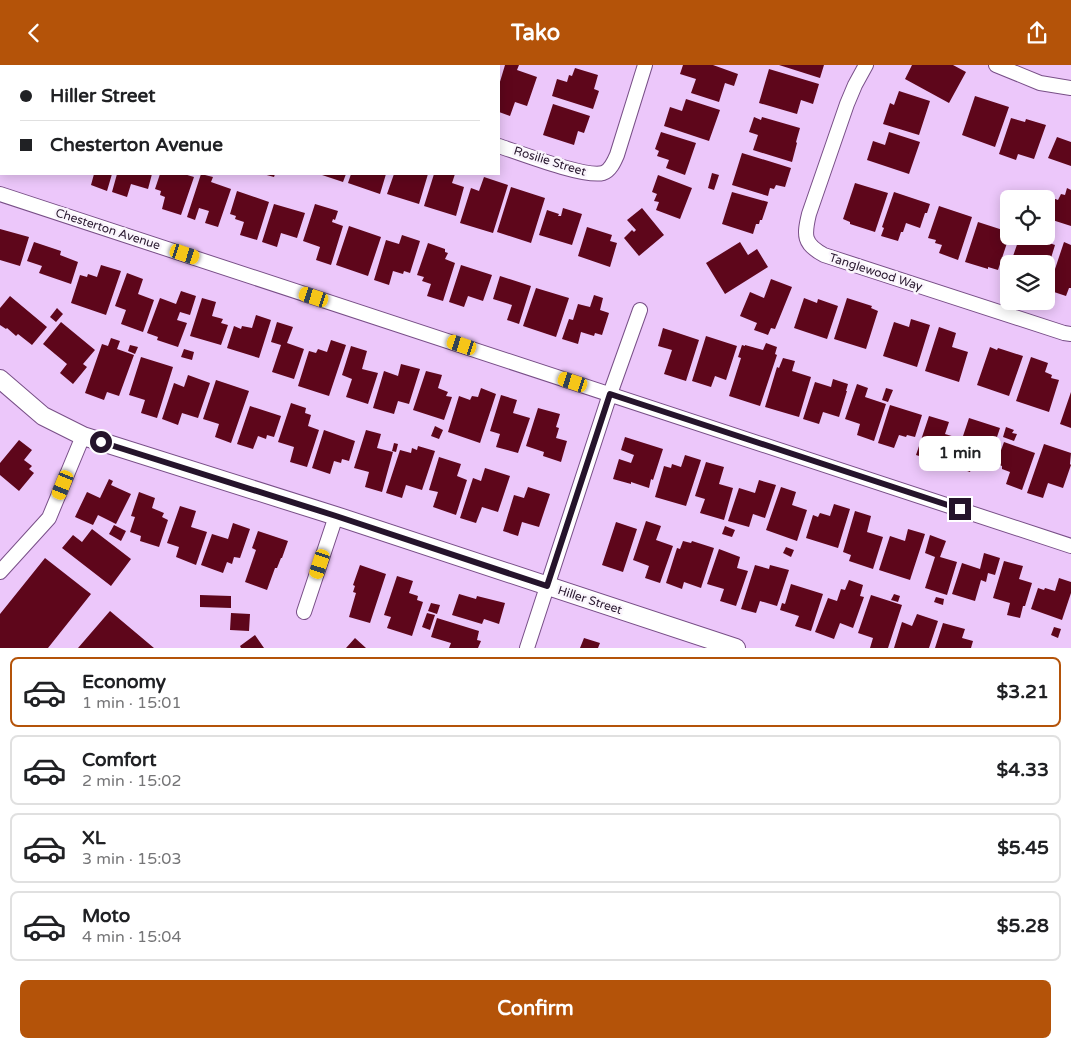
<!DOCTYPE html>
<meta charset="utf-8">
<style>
:root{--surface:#fff;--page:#f2f2f2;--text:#202124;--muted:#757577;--line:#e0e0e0;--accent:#b45309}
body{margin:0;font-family:"Varela Round",sans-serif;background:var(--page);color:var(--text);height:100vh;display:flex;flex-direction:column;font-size:19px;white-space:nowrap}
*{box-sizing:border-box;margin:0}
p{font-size:16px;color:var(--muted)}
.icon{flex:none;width:28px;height:28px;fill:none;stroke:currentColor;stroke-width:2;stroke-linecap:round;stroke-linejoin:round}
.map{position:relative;height:583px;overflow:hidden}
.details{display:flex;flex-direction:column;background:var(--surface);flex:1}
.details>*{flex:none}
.guide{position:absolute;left:0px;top:0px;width:500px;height:110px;box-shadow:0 2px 12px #0003;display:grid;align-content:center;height:110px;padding:0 20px;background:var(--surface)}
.buttons{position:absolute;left:1000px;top:125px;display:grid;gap:10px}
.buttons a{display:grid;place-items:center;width:55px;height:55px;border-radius:8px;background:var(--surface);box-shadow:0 2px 12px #0003;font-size:25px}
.end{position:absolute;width:22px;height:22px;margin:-11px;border:6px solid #25142b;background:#fff;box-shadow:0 0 0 2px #fff}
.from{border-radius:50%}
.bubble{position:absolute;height:35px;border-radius:8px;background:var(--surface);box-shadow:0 2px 12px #0003;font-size:16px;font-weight:700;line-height:35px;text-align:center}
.car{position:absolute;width:15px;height:30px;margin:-15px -8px;border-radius:6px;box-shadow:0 0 4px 1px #0007;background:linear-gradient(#f5c518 24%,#345 0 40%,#f5c518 0 76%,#345 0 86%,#f5c518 0)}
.guide b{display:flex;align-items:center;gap:18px;height:48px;font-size:19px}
.guide b+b{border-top:1px solid var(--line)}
.guide i{width:12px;height:12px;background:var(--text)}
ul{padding:9px 0 0;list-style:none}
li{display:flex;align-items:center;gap:15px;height:70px;margin:0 10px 8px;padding:0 10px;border:2px solid var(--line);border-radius:8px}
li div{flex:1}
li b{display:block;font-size:19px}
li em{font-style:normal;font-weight:700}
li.active{border-color:var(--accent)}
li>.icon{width:45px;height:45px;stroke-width:1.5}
.cta{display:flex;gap:10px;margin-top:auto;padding:10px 20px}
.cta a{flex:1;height:58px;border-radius:8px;background:var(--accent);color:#fff;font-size:20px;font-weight:700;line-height:58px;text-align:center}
header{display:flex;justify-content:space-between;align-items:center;height:65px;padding:0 20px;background:var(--accent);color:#fff;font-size:22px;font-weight:700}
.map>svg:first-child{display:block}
.building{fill:#5e061b}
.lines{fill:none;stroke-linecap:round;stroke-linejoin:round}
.minor-casing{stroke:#784f87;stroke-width:16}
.tertiary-casing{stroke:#784f87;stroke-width:20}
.minor{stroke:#fff;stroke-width:14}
.tertiary{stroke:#fff;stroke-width:18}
.route{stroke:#25142b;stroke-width:6}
.labels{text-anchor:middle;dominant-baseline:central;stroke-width:5;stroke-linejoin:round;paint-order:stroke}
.street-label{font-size:12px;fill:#25142b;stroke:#faf5fc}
</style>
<header><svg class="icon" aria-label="back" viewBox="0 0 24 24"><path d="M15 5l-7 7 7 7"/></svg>Tako<svg class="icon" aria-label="share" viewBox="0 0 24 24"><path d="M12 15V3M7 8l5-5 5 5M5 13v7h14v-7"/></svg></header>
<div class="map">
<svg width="1071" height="583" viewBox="0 0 1071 583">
<rect width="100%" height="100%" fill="#ecc7fa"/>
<path class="building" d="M505,0H519L517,5L537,12L527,41L515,37L510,51L499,47V20Z
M683,0H713L738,9L734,21L725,18L719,37L691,28L696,14L680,9Z
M779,0H824L820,13Z
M912,0H953L966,7L949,38L905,14Z
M575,3L598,10L594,24L599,26L593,44L552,31L557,14L567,17L569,10L572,11Z
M769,4L819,19L813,39L801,35L797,49L759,38Z
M899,26L930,36L919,70L883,59L890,38L894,40Z
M975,31L1009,42L995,82L962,70Z
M686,34L720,45L709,76L664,61L670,42L682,46Z
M553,39L590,51L584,68L578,66L574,80L543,70Z
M754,52L761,55L762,52L800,63L796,77L797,78L792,97L753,85L758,70L749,67Z
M1011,53L1025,57L1026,54L1046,60L1034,94L1018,89L1016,95L999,89Z
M661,67L696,78L685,110L666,103L669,95L657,91L659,86L655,84Z
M889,67L920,77L909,109L867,95L873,76L885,80Z
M1057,72L1071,77V101L1048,93Z
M742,88L791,103L785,122L776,120L774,124L770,123L768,131L732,120Z
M712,108L719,110L714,125L708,123Z
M94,109H112L107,126L91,120Z
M117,109H152L148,124L131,119L127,132L112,127Z
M160,109H184L194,112L181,150L162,144L165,132L160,130L161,126L155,124Z
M201,109L213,112L211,117L231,124L218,162L205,158L209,146L199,143L195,155L187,152Z
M263,109H275L274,112Z
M319,109H346L343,117Z
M351,109H386L380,129L348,118Z
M394,109H428L419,139L387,129Z
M434,109H455L452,118L464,122L456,151L424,141Z
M658,110L692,123L680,154L656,145L659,137L654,136L657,129L652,127Z
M484,112L508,120L493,168L460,158L471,123L479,126Z
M855,118L888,128L875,167L850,159V157L843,154Z
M511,122L545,133L531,178L497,167Z
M1067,123L1071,125V161L1046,153V142L1050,132L1058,135L1061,129L1065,130Z
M237,126L269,137L257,175L240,170L244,157L235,154L236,151L230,149Z
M732,127L768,137L762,155H760L759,159H756L753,169L722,159Z
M894,127L930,139L927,148H925L920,163L906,158L903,167H901L898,176L881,171L884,163L882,162Z
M274,139L305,148L297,173L281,168L277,182L262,177Z
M315,139L338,146L335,155L333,154L332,157L343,161L331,200L316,195L320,182L303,176Z
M939,141L972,152L958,195L939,188L942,180L935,178L936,175L928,173Z
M563,143L582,149L572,180L539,170L547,145L559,149L558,151H561Z
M642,143L664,170L639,191L624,173L632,165L634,167L636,165L627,155Z
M978,157L1009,167V172L998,205L988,202V204L965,197Z
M349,161L381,172L368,211L336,200Z
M587,162L612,170L610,176L617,178L610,202L578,191Z
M0,164L29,172L20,201L0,195Z
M402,170L420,176L410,208L404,206L403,209L393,206L389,220L374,215L386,175L399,179Z
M1020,171H1029L1055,180L1047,206L1046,199H1026L1012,194Z
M34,177L61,186L60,190L78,197L71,219L39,208L42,201L27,196Z
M740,177L748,190L757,184L768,202L725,229L706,198Z
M1064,177L1071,180V223H1069L1066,231L1048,225Z
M428,178L445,184V187L448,188L445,194L455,198L443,236L427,231L431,219L422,216L424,212L417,210Z
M101,200L121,206L106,250L71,238L80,210L87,212L88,209L97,212Z
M461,200L492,210L483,236L468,231L464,242L449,237Z
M127,208L143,214L138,229L154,235L143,267L121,259L126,245L115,241Z
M500,211L531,221L519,259L507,255L512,240L493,234Z
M771,214L792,222L775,264L771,263L768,270L754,265L757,258L740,251L750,227L764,233Z
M536,223L569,233L556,272L523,261Z
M181,226L196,231L190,250L180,247L177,255L187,258L178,282L157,275L158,272L147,268L160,233L176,239Z
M594,230L603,233L600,245L609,248L602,270L595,268L594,271L581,267L578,279L562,274L569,254L573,255L578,239L590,242Z
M10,231L47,262L32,280L18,269L16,271L7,263L6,264L0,260V243Z
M202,233L216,237L212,251L223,254L221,258L228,260L221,280L190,271Z
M804,233L817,238L818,234L838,241L827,274L794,263Z
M847,233L872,241L871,243L878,246L866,284L834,274Z
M57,243L63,249L56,257L50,252Z
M256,250L271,255L259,293L227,283L234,261L241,264L242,261L252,263Z
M911,254L930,260L917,302L883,291L894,257L909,262Z
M61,257L95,285L83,299L87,302L73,319L60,308L67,299L43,279Z
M277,257L293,262L287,278L304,284L294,314L272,307L281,280L271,277Z
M939,262L956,268L952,282L968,287L959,317L925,306Z
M663,263L699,275L686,316L664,309L672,285L658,281Z
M706,271L737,281L726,315L715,311L711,322L692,316Z
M111,273L120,276L117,284L134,290L119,331L107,327L104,335L85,328L102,279L108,281Z
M331,275L346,280L329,331L298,321L309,286L316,288L318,284L327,287Z
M766,278L777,282L775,289L777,290L760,341L729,331L741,293L738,292L742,280L745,281V280L763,285Z
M130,280L138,282L135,289L128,286Z
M351,281L367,286L362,304L378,308L368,339L346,332L352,314L342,310Z
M990,282L997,285L998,283L1023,291L1009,331L977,320Z
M184,284L194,287L192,295L181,292Z
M141,292L173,302L157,353L141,348L145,335L129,330Z
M1031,292L1048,298L1045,307L1052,310L1051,313L1059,315L1049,347L1016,336Z
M783,293L795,296L792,306L811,312L799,352L765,342L777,302L779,303Z
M401,299L420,304L409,339L398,336L394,349L373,343L384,306L398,311Z
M426,306L442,310L438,323L448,327L446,331L452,332L444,355L413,345Z
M188,310L210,318L198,353L182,348L178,360L162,354L174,318L184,322Z
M833,314L848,319L846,326H847L839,352L823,347L819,359L803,354L815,317L831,322Z
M216,315L249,326L231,378L215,372L219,359L203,354Z
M857,319L868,323L865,332L886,339L874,376L857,370L860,359L845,354Z
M481,323L496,329L480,378L448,367L459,331L470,335L472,331L478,332Z
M886,323L893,325L888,337L882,335Z
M1071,327V363L1060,359Z
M501,330L517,335L513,348L530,353L518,388L496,382L500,369L490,366Z
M291,338L306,343L305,348L311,350L308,361L319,365L307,402L290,397L294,382L278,377Z
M890,340L922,350L915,372L907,370L906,372L899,370L894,383L878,378Z
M250,341L281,351L274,372L267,370L266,374L258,371L253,384L237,379Z
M538,343L560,349L556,362L559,363L556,373L567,376L561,397L543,391L544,387L526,381Z
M929,351L949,357L945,369L955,372L952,381L954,382L948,400L916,390Z
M969,353L1000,363L989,396L983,394L982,397L974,394L970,407L953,401Z
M435,361L443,365L439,374L431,371Z
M1006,362L1014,365L1012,368L1017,369L1014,376L1003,372Z
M324,365L355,376L349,396L342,394L341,398L334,396L330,409L312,403Z
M366,365L381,369L377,383L393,387L382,427L365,422L369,407L354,403Z
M625,372L663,384L653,415L651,414L649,423L631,417V419L613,414L619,394L631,398L634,390L621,385Z
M19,375L32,385L24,395L32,401L29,404L34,408L19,426L0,410V398Z
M1004,377L1035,388L1022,425L1006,419L1010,407L1002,404V401L996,399Z
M394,378L398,379L396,387L392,386Z
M1044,379L1071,388L1070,399L1071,400L1063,423L1048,418L1043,433L1027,428Z
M418,381L435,386L422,425L406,420L402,433L386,428L400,385L411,388L412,383L417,385Z
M685,390L701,395L686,441L655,432L664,401L671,403L672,399L681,402Z
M439,392L461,399L457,411L467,415L456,450L433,442L438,427L429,425Z
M706,397L724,402L719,419L733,423L724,455L700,448L705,434L695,431Z
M485,403L510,411L498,447L482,442L476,458L460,453L473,413L481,416Z
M109,414L113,416L111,420L131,429L116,459L98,450L93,460L75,452L87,427L100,433Z
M759,415L776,420L765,453L753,449L749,462L728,456L739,423L755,428Z
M528,422L550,429L539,462L522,457L518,471L503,466L514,430L524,433Z
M781,422L796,427L792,440L807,445L797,476L766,465Z
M139,427L155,433L152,443L164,448L162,452L168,455L159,482L140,476L141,471L130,467L135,452L131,451Z
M834,439L850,444L838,483L806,473L813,450L818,452L820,448L830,451Z
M180,441L196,446L191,462L207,467L196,500L176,492L179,482L167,478Z
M855,446L871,451L867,467L883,472L873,504L849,496L851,490L843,487Z
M646,456L661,461L656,475L673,481L660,518L645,513L649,501L633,495Z
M616,457L637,464L623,507L602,500Z
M233,458L250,464L240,493L234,492L232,499L227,497L223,508L201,500L212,469L228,474Z
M114,460L126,466L121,476L109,469Z
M725,461L735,465L732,472L722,469Z
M92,464L131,494L111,521L62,483L73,470L82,477Z
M908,464L925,469L910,515L879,505L890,471L905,476Z
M258,466L288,476L282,493H281L277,503H275L267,525L245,517L256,485L252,483Z
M930,470L946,476L940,492L957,497L947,530L925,523L935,492L925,488Z
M683,476L691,478L692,476L714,483L701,523L684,517L682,524L666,518L677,483L680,484Z
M786,482L794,485L791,492L783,488Z
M719,484L740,492L737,503L748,506L736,541L720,536L724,524L707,519Z
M984,488L1000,493L995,510L988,508L986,517L981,515L975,536L952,529L962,498L980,504Z
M45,493L91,529L48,583H0V549Z
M1004,496L1023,501L1019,514L1032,518L1025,541H1023L1020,553L1007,550L1010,538L993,533Z
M360,500L386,509L370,558L349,552L356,528L353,527L355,521L353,520Z
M755,500L769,504L770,500L789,505L777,541L760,536L756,548L741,544Z
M397,511L413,516L409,528L418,531L417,535L423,537L412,571L387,563L391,552L384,550Z
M1059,513L1071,517V528L1062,555L1031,544L1038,523L1044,525L1045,523L1055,526Z
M849,515L863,520L860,531L864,532L853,563L840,558L834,574L815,567L828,533L837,536L841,524L845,525Z
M791,519L823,529L811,566L795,561L799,551L780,545L782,538L785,539Z
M459,529L476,534L477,531L505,538L499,559L484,554L482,559L452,550Z
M894,529L900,531L898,537L891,535Z
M200,530L231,531V543L200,542Z
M871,530L902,540L888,583H870L873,573L858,568Z
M936,532L944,534L943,540L934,537Z
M431,538L440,540L437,549L428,546Z
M110,546L154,583H78Z
M231,548L250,549L249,566L230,565Z
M427,548L435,550L430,565L422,562Z
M917,549L938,556L929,583H894L902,557L912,561Z
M437,553L479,566L477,575L481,576L478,583H449L451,578L431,572Z
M943,558L965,564L962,573L973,576L971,583H935Z
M1054,562L1061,564L1058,573L1051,570Z
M255,570L264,583H241L240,581Z
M355,573L366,583H346Z
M584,573L600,578L598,583H580Z"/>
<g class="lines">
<defs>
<path id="minor" d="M249,0L253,1
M866,0L855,20L847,39L809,149C804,170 803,179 824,190L1064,268L1071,269
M996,0L1040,18L1071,23
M499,81C520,88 585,113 603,108C610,106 614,97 617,90L645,0
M0,129L1071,481
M0,507L49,453L83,371
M304,547L336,451
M527,583L610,329L640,245"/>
<path id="tertiary" d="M0,314L43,351L83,371L336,451L736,583"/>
</defs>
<use href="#minor" class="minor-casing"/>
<use href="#tertiary" class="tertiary-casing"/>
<use href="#minor" class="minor"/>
<use href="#tertiary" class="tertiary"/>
</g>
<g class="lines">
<path class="route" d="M101,377L336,451L547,521L610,329L960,444"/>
</g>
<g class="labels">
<g class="street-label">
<text transform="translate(550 96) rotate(17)">Rosilie Street</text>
<text transform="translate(108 164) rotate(18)">Chesterton Avenue</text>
<text transform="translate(876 207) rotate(18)">Tanglewood Way</text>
<text transform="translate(590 535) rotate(18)">Hiller Street</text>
</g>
</g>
</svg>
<div class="buttons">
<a><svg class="icon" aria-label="locate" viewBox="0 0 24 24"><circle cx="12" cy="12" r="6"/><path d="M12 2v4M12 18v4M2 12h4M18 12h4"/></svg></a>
<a><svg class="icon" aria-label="layers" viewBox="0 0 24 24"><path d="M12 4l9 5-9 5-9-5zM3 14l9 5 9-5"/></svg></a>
</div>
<i class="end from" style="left:101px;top:377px"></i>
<i class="end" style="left:960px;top:444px"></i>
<div class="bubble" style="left:919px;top:371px;width:82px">1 min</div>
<i class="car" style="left:185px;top:189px;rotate:108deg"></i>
<i class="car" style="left:314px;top:232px;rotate:288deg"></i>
<i class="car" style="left:462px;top:280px;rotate:288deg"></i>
<i class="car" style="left:573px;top:317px;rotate:288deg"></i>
<i class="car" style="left:63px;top:420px;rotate:202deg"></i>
<i class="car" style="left:320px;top:499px;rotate:198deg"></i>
<div class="guide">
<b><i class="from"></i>Hiller Street</b>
<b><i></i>Chesterton Avenue</b>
</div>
</div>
<section class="details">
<ul>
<li class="active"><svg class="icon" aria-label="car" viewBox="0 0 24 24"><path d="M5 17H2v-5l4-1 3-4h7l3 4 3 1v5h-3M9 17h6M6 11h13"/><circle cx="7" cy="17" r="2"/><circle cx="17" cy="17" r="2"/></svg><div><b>Economy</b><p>1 min · 15:01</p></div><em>$3.21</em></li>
<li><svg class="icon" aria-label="car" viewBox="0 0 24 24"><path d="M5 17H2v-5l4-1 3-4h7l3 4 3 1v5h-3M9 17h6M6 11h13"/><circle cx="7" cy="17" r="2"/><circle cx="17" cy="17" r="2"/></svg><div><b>Comfort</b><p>2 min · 15:02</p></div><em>$4.33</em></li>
<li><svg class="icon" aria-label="car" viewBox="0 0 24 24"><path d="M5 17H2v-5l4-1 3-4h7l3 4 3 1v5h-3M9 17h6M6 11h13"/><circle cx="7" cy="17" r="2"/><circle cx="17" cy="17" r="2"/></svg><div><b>XL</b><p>3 min · 15:03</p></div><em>$5.45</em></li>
<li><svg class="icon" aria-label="car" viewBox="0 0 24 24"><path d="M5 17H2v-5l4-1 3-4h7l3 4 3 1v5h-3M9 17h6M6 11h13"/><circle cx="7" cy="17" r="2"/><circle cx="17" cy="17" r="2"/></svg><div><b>Moto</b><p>4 min · 15:04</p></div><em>$5.28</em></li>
</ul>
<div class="cta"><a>Confirm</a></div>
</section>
